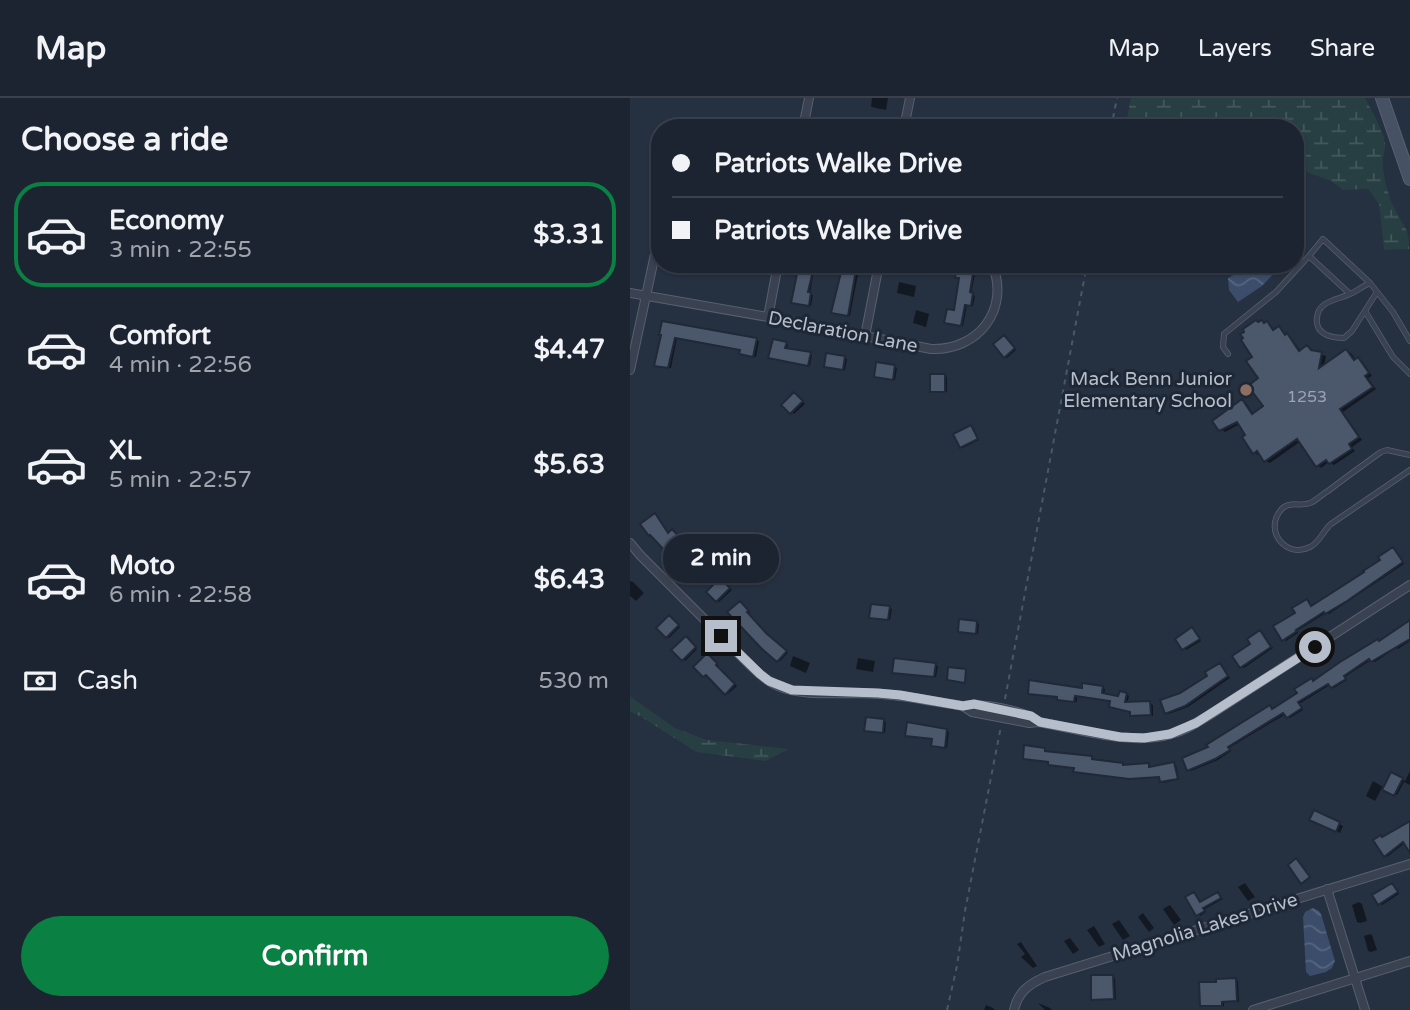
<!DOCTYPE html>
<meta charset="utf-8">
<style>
:root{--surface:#1c2431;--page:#29303d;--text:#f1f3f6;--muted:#a0a4ab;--line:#3a414d;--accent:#0b8043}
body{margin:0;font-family:"Varela Round",sans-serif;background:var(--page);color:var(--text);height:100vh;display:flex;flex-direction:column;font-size:26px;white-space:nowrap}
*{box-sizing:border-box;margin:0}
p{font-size:23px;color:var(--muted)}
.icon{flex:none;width:38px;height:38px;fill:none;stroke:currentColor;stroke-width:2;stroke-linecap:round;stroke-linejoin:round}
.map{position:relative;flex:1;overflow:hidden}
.side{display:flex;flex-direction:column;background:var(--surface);width:630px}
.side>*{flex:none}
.top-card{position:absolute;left:21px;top:21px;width:653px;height:154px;border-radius:28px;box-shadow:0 2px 5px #0004,0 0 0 2px var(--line);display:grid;align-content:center;height:154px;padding:0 21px;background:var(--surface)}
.end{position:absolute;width:32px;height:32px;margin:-16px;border:9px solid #b6becb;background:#111;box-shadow:0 0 0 4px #111}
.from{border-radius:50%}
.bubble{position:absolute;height:49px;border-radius:24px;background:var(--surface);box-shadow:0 2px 5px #0004,0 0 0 2px var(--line);font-size:23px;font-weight:800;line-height:49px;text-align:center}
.top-card b{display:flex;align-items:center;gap:24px;height:66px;font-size:26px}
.top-card b+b{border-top:2px solid var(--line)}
.top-card i{width:18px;height:18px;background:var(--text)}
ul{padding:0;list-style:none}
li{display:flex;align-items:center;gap:21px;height:105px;margin:0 14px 10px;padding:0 7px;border:4px solid transparent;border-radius:28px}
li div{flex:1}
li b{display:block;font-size:26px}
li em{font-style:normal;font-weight:800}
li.selected{border-color:var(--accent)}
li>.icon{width:63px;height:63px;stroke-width:1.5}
h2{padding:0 21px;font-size:32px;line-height:84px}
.pay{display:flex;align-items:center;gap:18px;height:77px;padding:0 21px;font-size:26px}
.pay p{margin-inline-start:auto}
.button{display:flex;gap:14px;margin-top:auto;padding:14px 21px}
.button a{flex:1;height:80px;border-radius:42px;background:var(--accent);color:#fff;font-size:28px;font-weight:800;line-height:80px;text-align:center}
header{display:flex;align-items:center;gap:42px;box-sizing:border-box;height:98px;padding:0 35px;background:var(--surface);border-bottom:2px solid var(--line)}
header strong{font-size:33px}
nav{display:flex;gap:38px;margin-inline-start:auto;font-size:24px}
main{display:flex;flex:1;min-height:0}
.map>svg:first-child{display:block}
.wetland{fill:url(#wetland-marsh)}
.water{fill:url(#water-waves)}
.shadow{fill:#0007}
.building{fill:#4b576a;stroke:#202938;stroke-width:2}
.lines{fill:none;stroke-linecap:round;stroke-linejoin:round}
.service-casing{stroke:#57606e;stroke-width:6}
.minor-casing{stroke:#57606e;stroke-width:10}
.secondary-casing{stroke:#57606e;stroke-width:14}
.path{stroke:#465b5f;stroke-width:2;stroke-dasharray:5 5;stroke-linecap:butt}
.service{stroke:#3a4251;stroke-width:4.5}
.minor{stroke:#3a4251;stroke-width:8}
.secondary{stroke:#475164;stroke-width:12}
.route{stroke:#b6becb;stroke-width:9}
.education-dot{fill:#8d6e63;stroke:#1e2736;stroke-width:2.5}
.labels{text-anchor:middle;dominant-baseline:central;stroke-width:6;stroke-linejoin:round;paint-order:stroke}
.number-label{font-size:16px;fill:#9ba4b3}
.street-label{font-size:19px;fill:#b6becb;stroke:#1e2736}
.poi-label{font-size:19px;fill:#b6becb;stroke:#1e2736;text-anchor:end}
</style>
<header>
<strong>Map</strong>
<nav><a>Map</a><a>Layers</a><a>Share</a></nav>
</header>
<main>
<section class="side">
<h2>Choose a ride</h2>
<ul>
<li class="selected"><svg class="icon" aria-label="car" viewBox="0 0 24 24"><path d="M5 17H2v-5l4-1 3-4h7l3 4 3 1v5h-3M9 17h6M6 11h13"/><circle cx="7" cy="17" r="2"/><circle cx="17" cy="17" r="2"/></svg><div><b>Economy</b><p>3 min · 22:55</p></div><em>$3.31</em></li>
<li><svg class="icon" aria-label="car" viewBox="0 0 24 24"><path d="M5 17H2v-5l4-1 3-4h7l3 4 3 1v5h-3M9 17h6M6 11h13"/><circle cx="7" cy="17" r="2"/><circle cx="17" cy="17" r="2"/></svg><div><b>Comfort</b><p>4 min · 22:56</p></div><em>$4.47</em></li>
<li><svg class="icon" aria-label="car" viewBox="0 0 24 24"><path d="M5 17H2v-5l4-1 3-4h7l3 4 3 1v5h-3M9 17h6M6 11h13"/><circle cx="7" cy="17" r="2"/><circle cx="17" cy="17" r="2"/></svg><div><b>XL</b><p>5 min · 22:57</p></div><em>$5.63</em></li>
<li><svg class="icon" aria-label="car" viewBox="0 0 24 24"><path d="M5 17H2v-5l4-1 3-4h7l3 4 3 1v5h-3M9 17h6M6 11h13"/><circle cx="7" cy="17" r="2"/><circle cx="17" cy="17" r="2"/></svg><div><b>Moto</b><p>6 min · 22:58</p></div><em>$6.43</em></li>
</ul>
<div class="pay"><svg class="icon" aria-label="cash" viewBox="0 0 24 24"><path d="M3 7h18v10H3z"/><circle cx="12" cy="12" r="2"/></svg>Cash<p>530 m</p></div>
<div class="button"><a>Confirm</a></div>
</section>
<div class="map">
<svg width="780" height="912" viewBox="0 0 780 912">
<defs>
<pattern id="wetland-marsh" width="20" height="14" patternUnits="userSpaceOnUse" patternTransform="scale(1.75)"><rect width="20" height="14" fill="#273e42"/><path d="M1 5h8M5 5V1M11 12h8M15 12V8" fill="none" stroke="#44585c"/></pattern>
<pattern id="water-waves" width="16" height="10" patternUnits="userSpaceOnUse" patternTransform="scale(1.75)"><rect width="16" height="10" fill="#3b4d6a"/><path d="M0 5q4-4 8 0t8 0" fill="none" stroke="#55657e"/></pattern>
</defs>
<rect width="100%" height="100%" fill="#253041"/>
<path class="wetland" d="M501,0H735C741,12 755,34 755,46C756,51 753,57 753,62C752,75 759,100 765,111C773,128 780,130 779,151L754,152L749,106L738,91L713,92L701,83L665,70V30H495Z
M0,595L1,599L45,630L77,642L159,651L136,663L66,654L10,618L0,614Z"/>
<path class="water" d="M632,166H653L632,188L608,204L599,192L598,180C609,173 621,172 632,166Z
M683,810L689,813L691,816L705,863L702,870L696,874L680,878L676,874L673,819L675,814Z"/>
<path class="shadow" d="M242,0H258L256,12L241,9Z
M170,166H185L180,196L183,197L181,208L166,206Z
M215,166H230L220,218L205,216Z
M344,171L346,172L341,196L345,198L343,208L337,207L333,228L319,225L325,214L331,180L327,179Z
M269,184L286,188L284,199L267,195Z
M286,212L299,216L296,229L283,225Z
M33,225L127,242L129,243L126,259L113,256L112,252L47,240L41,270L28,268Z
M635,226L641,228L645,233L649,230L653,233L657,238L661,240L671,253L677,249L683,254L696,258L694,269L717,253L721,255L726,262L728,261L732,263L742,278L738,280L746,291L713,314L732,342L722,349L725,353L704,367L699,364L691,370L687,367L671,343L640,365L636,363L630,355L628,357L624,354L610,326L595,334L591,331L612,303L616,305L624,317L635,309L631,281L625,259Z
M376,240L386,252L377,260L375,258Z
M156,245L158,247L157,252L182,257L180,268L143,260Z
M215,260L217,261L215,272L198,270Z
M265,269L267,270L265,282L248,279Z
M315,278L317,279V294L302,293Z
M167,297L175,306L164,316L153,307Z
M341,329L344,331L349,342L333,350L331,349Z
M27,419L39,436L45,435L54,445L41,456L20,437Z
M77,442L87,452L77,461L67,451Z
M763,451L774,466L699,516L696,515L667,533L668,535L656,543L653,541L667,515L677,503L682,510L752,462Z
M0,483L3,484L14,495L6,503L0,498Z
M93,483L102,492L89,504L87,503Z
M112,506L120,515L118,516L139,538L158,555L150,563L133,549Z
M259,510L262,511L260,522L244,520Z
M41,521L50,529L39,540L37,538Z
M347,524L349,526L348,536L329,533Z
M563,532L571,543L556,552L547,541Z
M630,534L643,550L614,570L611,569Z
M777,538L780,543L768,551L766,550L745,564L741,562L715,579L717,582L704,590L700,587L669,606L673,612L660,620L656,616L599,650L601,653L588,662L561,673L559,671L580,650L640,609L644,612L669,595L682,582L685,584Z
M58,542L67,551L55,563L53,561Z
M163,558L180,565L176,575L160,568Z
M80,559L89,568L87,569L107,588L98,596L79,577L76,579L74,578Z
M228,560L245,563L243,574L226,571Z
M305,567L308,568L306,579L266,575Z
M592,568L600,580L558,609L539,616L536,614L551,597Z
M472,590L475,591L474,597L490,601L497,596L499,598L497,606L520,605L523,607V618H504L502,617L501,614L481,609L482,603L447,599V604L431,602L429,600L402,596Z
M237,621L256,624L255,635L238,633Z
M317,633L319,634L317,650L305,648L304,642L277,637Z
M415,652L417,655L462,660L496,669L519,667L521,671L544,666L546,667L549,681L534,685L532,683L531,679L503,681L461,675V677L447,674L446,670L422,667L420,664L397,661Z
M780,673V687L774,684L767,697L752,690L745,703L736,698L743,683L755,690L762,676L775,683Z
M685,714L713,728L710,735L682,721Z
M753,741H780L757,759L755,757Z
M615,785L625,799L618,803L608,789Z
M762,787L769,796L752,807L749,805Z
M564,796L571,806L588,796L593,801L575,811L576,814L570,818L568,816Z
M729,804L732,806L737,823L730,825L727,824L722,807Z
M540,807L551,822L544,827L533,811Z
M513,815L524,830L519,834L508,819Z
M489,822L500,838L493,842L482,826Z
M464,828L475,846L469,849L457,832Z
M740,836L742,837L747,852L741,854L738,853L734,838Z
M440,840L449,852L443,856L434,843Z
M391,844L407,868L403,870L391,859L395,856L387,846Z
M483,879L485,880L486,902H465L463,901Z
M606,882L608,883L609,904H594V908L575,909L572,907Z
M408,905L420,910L422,912H415Z
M356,907L363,910L365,912H354Z"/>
<path class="building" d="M169,166L184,168L178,194H181L179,208L161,205Z
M213,166H227L218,218L201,215Z
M327,166L344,169L340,194L343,195L341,208L335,207L331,228L314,225L317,211L324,212L329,180H325Z
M626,222L628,224L632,222L634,225L637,223L643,232L649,228L655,237L657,235L669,253L677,247L681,252L692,254L689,270L716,251L724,262L728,259L739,275L735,278L743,289L710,311L729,339L719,346L722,351L699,366L696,362L686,369L667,341L634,364L627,353L623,356L612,339L615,337L607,324L589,333L582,323L612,301L622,316L633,308L618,288L628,280L616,263L622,259L611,242L613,240L610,236L614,234L613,231Z
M32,223L127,240L123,259L109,256L110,252L45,240L38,270L24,268L31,237H29Z
M374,237L385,250L374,260L363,246Z
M143,241L157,244L155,250L181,254L178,268L138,260Z
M196,255L215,258L213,272L194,269Z
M246,264L265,267L263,282L244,279Z
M300,276H315V294H300Z
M164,294L173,303L160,316L151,307Z
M341,327L348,341L330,350L323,336Z
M25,415L38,435L42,431L53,443L38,456L20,437L19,438L10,426Z
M763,449L773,464L717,503L695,516L694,514L666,532L667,533L652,543L643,528L665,515L662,510L677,501L681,508L734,474L733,473L750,462L748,459Z
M90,480L100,490L86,504L76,494Z
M110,503L119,513L117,514L136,535L157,553L147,564L132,551L97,514Z
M241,506L260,508L258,522L239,520Z
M39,517L49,527L36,540L26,530Z
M329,521L347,523L346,536L328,534Z
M780,522V541L741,564L739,561L714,578L716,581L701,590L698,586L668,604L672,610L657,620L653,615L598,649L600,652L585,661L557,673L552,660L578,649L576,647L640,607L642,611L667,595L664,591L682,580L683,583L710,564L748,541L749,543Z
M562,529L570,541L552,552L545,541Z
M630,532L641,549L610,570L602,558L620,546L617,541Z
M56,538L66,549L52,563L41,552Z
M77,555L87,565L86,567L105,586L95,597L76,577L73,579L63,569Z
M264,560L306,565L304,579L262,575Z
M590,565L598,578L555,608L535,616L530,602L550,595L577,578L575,574Z
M318,569L336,571L335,585L317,582Z
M399,582L452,590V585L473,588L472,595L488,598L490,593L497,595L495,604L520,603L521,617L500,618V614L479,609L480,603L445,598L444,604L427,602V599L398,596Z
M236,619L254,621L253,635L234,633Z
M277,624L317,631L315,650L301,648L302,641L275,638Z
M394,647L415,650V653L462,658V661L493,665V667L519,665V669L544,664L548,681L530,684L529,679L499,681L443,674L444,670L418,667V664L393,661Z
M761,674L773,680L764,698L752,692Z
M684,712L710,724L706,734L679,722Z
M780,723V755L773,744L754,759L743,742L751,737L752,739Z
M666,760L680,779L671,786L658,767Z
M762,785L768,794L748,807L742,797Z
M564,794L570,804L588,794L591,800L573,810L575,813L566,818L555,799Z
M461,877H483L484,901L461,902Z
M606,880L607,903L592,904V908H570L569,884H586V881Z"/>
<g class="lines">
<defs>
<path id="service" d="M740,185C733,188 727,193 720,196C707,202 688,203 687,220C686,224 687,227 689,231C695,239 705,240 714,240L722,233L747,194
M720,196L679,158L693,141L740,185L763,214L780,243
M735,213L763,259L780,276
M598,256L593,249L594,236L646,194L679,158
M780,357L757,352L751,354C733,367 715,380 698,393C692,396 686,403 680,405C669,409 658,402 650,413C634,434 657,461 680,449C689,445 693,433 701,426L780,372"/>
<path id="minor" d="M76,30L96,26L119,30
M173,30L179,0
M274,30L280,0
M0,195L138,219L301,251C348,253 381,211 362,166
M138,219L148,166
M235,238L249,166
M0,272L30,133
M0,445L10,457L121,568C129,576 137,583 148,588C175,600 220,593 251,596C279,598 306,604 333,608C353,605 393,612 409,624
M333,608L342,614L399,625L409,624C449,631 502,648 541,636C556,632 568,624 581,616L780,487
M697,791L735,912
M384,912C388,894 399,886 415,879L780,766
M623,912L780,863"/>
<path id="secondary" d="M752,0L780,81"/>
</defs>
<use href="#service" class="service-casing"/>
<use href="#minor" class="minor-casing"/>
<use href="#secondary" class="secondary-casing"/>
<path class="path" d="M481,30L487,0
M375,601L457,166
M317,912L327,868L335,813L371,628"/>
<use href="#service" class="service"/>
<use href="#minor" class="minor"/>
<use href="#secondary" class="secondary"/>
</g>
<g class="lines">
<path class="route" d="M91,538L130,576L139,583L162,592L248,595L270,597L333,608L344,606L401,618L410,624L490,639L514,640L540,636L566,625L685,549"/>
</g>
<circle class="education-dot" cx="616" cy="292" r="7"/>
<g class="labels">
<g class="number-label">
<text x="677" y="299">1253</text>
</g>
<g class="street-label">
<text transform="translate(213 234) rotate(11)">Declaration Lane</text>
<text transform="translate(575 829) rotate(-17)">Magnolia Lakes Drive</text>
</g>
<g class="poi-label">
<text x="602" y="281">Mack Benn Junior<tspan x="602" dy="22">Elementary School</tspan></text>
</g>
</g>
</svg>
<i class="end from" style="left:685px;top:549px"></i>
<i class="end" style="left:91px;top:538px"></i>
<div class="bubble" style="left:33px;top:436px;width:116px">2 min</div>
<div class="top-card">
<b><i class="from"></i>Patriots Walke Drive</b>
<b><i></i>Patriots Walke Drive</b>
</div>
</div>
</main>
